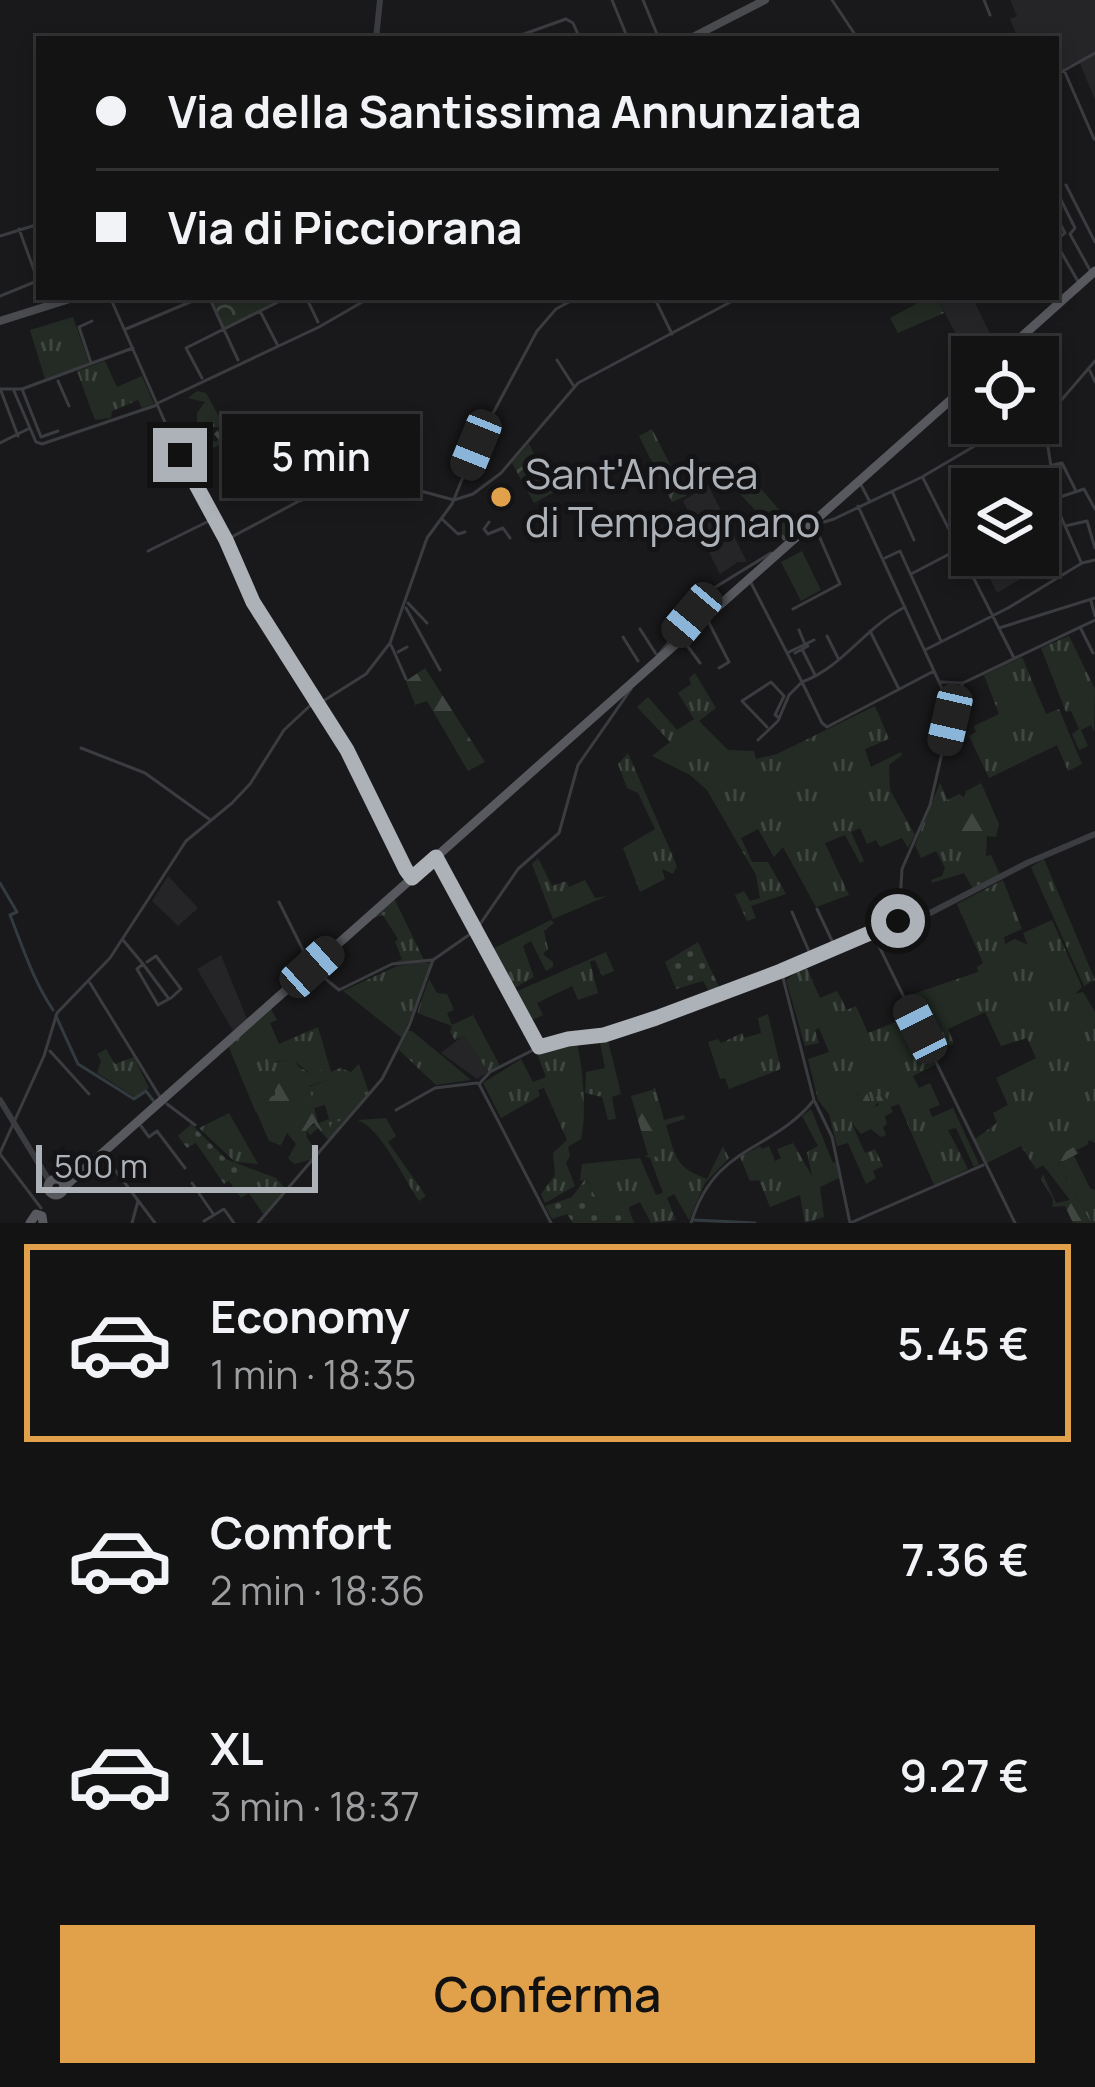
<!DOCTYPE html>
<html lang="it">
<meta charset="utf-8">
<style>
:root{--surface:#131314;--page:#202022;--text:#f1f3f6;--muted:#9d9ea0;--line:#323234;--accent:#e1a14b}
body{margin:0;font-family:Manrope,sans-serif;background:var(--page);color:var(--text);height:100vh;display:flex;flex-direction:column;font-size:45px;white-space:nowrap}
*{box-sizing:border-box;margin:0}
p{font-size:39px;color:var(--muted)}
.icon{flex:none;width:66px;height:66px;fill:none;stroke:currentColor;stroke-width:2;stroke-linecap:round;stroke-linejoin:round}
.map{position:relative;height:1223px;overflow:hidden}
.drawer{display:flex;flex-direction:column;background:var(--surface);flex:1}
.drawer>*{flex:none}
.top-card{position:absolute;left:36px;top:36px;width:1023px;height:264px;border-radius:0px;box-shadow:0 6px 18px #0003,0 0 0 3px var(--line);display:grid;align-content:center;height:264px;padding:0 60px;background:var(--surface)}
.tools{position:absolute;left:951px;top:336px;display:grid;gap:24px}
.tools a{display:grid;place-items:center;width:108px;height:108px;border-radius:0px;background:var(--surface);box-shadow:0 6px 18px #0003,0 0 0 3px var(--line);font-size:60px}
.scale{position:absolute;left:36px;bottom:30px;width:282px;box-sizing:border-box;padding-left:12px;border:6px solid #adb2b9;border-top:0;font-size:33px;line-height:42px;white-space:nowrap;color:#adb2b9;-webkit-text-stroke:9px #141416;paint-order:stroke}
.end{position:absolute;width:54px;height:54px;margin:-27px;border:15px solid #adb2b9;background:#111;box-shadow:0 0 0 6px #111}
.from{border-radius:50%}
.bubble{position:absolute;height:84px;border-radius:0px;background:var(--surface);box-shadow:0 6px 18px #0003,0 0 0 3px var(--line);font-size:39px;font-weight:600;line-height:84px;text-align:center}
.car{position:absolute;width:36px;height:72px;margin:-36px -18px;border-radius:15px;box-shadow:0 0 9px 3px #0007;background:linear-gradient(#222 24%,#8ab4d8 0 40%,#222 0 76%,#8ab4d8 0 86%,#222 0)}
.top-card b{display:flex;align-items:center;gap:42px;height:114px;font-size:45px}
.top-card b+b{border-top:3px solid var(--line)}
.top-card i{width:30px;height:30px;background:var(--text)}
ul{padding:21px 0 0;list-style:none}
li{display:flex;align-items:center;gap:36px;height:198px;margin:0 24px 18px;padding:0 36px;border:6px solid transparent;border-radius:0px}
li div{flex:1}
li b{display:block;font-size:45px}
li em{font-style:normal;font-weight:600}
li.active{border-color:var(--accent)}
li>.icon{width:108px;height:108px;stroke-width:1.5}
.action{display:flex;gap:24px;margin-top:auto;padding:24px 60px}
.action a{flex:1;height:138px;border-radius:0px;background:var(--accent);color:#111;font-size:48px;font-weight:600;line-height:138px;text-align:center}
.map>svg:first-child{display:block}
.built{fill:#252528}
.grass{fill:url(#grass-tufts)}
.forest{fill:url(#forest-firs)}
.cemetery{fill:url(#cemetery-stones)}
.park{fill:url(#park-crowns)}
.garden{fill:url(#garden-dots)}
.pitch{fill:#232b24}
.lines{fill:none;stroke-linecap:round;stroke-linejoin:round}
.stream{stroke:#323b40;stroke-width:3}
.minor{stroke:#3a3c40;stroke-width:3}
.tertiary{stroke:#3a3c40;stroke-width:6}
.secondary{stroke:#494b4f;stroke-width:8}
.primary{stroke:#57595e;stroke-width:9}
.route{stroke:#adb2b9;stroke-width:15}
.poi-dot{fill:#e1a14b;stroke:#141416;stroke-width:4.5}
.labels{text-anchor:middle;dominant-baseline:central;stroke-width:10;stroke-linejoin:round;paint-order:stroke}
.poi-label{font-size:42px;fill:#adb2b9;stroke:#141416;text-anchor:start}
</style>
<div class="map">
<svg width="1095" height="1223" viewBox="0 0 1095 1223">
<defs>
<pattern id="grass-tufts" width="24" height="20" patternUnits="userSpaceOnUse" patternTransform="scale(3)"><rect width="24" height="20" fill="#232b24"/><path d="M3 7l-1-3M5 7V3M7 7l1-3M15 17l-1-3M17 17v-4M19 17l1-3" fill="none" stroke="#404742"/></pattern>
<pattern id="forest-firs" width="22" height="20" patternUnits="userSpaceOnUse" patternTransform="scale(3)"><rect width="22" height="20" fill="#232b24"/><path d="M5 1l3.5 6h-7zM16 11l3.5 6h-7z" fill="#404742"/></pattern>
<pattern id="cemetery-stones" width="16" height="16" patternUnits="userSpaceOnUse" patternTransform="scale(3)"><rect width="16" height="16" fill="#232b24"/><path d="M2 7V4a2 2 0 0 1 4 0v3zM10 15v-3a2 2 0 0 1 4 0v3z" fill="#404742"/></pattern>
<pattern id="park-crowns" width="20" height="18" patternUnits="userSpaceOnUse" patternTransform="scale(3)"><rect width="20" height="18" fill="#232b24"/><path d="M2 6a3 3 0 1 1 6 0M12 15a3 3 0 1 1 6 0" fill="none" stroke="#404742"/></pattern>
<pattern id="garden-dots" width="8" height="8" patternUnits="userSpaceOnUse" patternTransform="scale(3)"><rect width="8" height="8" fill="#232b24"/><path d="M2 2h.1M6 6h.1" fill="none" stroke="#404742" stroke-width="1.8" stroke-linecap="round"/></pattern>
</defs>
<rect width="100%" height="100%" fill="#19191b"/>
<path class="built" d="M1010,0H1095V100L1079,61L1056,72V39H1018L1010,19L1017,16Z
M936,297H972L999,352L993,357H972V376L967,380L947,339L956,334Z
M708,485L747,562H738L720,574L683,501Z
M978,555H1017L1027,575L997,593Z
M168,876L198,908L178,926L152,901Z
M221,955L247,1019L233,1031L197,969Z
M465,1034L488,1072L477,1079L441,1053Z"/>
<path class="grass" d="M929,297H936L944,313L898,333L890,318Z
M73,317L89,363L45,379L30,330Z
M105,361L117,387L142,376L154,404L142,408L138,400L112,411L111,418L95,420L77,371Z
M652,429L686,496L672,502L639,436Z
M1069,636L1095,689L1094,731L1091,725L1081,730L1088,746L1079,750L1072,734L1079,729L1071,711L1066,712L1041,648Z
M1022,657L1046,714L1059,709L1082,764L1068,771L1057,745L989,778L969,736L976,732L974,726L999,714L984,675Z
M695,673L716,708L699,721L728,750L754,751L756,759L777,754L875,706L889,739L865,749L871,767L901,752L902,755L889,765L890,790L915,835L908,848L902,838L880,847L876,840L867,844L860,828L851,832L864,861L860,863L845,835L825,843L849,895L816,907L783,847L774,857L758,829L741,838L752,862H768L786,894L751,906L756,918L747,921L735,895L744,891L750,901L760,898L756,875L707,790L690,775L652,756L670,742L637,707L648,697L677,730L694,719L678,693L691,684L689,678Z
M628,753L677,866L673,874L662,869L665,879L640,892L623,848L655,829L638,793L627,788L618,764Z
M940,783L985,882L973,889L964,873L932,883L931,880L942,876L945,868L936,851L921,858L915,845Z
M538,858L552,886L566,881L569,887L585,880L595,898L607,896L553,919L532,864Z
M1044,859L1095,980L1084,986L1031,867Z
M1003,880L1022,929L1004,937L1005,944L1015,939L1028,945L1023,933L1052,920L1082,987L1075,994L1083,992L1095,1012V1143L1089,1140L1087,1145L1036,1169L1021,1146L987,1163L975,1139L997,1123L993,1113L1008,1105L996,1078L1036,1058L1027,1038L1001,1046L985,1012L948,1029L954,1043L944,1048L938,1034L926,1036L907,996L978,972L977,967L983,963L957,904Z
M394,898L424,960L395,962L402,959L395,942L398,939L383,915L373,918Z
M551,920L554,923L544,931L548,949L543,954L553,962V967L546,971L531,941L523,946L534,977L511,990L490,950Z
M606,952L614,971L602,976L595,960L590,962L598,993L578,1000L572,986L537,1003L543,1015L528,1022L513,993Z
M425,962L432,964L402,1038L343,991L397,966Z
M806,966L820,998L837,991L847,1010L856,1006L868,1033L911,1016L935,1065L913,1076L919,1088L930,1083L940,1105L929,1109L932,1117L953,1108L979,1164L974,1167L956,1128L948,1130L968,1169L934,1185L899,1104L890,1107L884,1094L873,1109L860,1079L852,1124L865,1153L875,1149L883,1166L873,1171L876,1178L866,1184L848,1143L837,1146L829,1114L818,1100L808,1059L829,1052L819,1028L815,1030L819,1043L805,1046L786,980Z
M429,979L437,993L447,994L454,1010L447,1013L452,1025L473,1015L500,1066L488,1072L465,1035L455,1040L450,1032L452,1026L417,1013Z
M270,1007L277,1020L270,1023L279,1044L318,1027L331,1072L340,1068L351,1072L359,1064L369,1093L348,1118L332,1128L317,1123L319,1127L310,1135L305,1129L329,1119L325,1105L314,1108L309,1087L327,1080L328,1076L322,1070L311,1074L284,1053L274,1057L275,1063L284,1060L293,1068L294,1075L289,1074L275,1086V1095L256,1113L228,1045Z
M768,1014L781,1069L729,1089L725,1078L720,1079L708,1042L718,1039L721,1043L742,1033L744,1038L761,1033L758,1018Z
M408,1031H412L471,1080L436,1085L399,1050Z
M607,1036L621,1094L612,1097L616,1119L608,1120L602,1097L585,1093L586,1072L605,1068L599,1038Z
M576,1041C583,1064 587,1115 581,1139L568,1147L570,1156L566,1163L575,1186L545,1203L541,1194L555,1175L553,1153L567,1140L544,1088L538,1090L540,1096L501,1118L483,1083L521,1059L533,1082L546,1077L536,1051Z
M106,1049L115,1064L134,1057L149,1088L136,1098L97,1073L101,1061L97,1054Z
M655,1087L664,1120L684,1115L685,1119L666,1125C676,1158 675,1167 707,1179L723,1146L729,1158L705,1183L689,1220L674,1194L667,1198L676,1220L651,1223L640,1202L605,1218L587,1179L580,1181L582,1164L640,1158L656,1195L663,1193L650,1158L645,1156L648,1155L655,1129L662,1128L652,1090Z
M811,1109L833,1163L837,1162L839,1178L820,1187L824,1217L805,1223L800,1195L770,1207L759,1180L750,1181L740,1157L760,1146L762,1149L769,1146L775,1161L781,1158L777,1149L793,1143L812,1176L807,1152L818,1146L802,1116Z
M229,1113L258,1164L235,1162L199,1128Z
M386,1118L396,1136L388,1142L426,1196L419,1201C403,1177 381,1129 358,1120Z
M1074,1156L1090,1188L1095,1190V1223H1091L1058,1164Z
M249,1168L276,1178L286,1189L264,1215L249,1193L241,1198L229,1181Z"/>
<path class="forest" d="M197,391L206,393L218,415L234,419L259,480L237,487L225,464L240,453L226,442L204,452L203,442L206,438L216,442L219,440L214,434L221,427L197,426V413L205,402L188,398Z
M425,668L485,762L468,771L427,701L415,705L406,681Z
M981,783L999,824L996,837L987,836L986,856L991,855L1000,875L985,882L947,800L959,794L964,797L966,791Z
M289,1053L299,1067L311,1074L322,1070L329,1076L327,1080L309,1086L318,1123L331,1128V1124L348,1118L329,1141L314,1123L306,1130L307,1138L318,1153L314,1159L294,1164L288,1158L296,1144L287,1133L281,1145L269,1141L257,1113L264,1100L275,1095V1078L286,1072L294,1074L285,1060L269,1063L267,1059L271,1054Z
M861,1078L873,1108L879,1105L876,1097L884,1094L893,1112L885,1116L887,1124L883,1127L886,1135L881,1137L871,1129L861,1134C849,1122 846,1107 841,1091H854L859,1096L854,1081Z
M652,1090L663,1131L655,1130L662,1158L648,1155L631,1096Z
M1074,1147L1079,1153L1058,1164L1091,1223H1073L1065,1206L1052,1207L1053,1199L1041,1179L1043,1174L1056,1203L1070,1200L1043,1165Z"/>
<path class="cemetery" d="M743,468L788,520L786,523L794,532L784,541L728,481Z"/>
<path class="park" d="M210,297H284L225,328Z
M529,444L554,492L534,503L512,463Z"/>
<path class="garden" d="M698,942L720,989L710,993L703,981L676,989L665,962Z
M191,1124L226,1159L249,1168L224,1184L196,1143L187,1148L178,1136Z
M586,1178L605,1217L628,1207L634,1223H573L567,1214L552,1219L545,1206L572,1197Z"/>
<path class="pitch" d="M802,551L821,590L801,601L781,562Z"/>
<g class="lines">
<path class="stream" d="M0,883L17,912L10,915C23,948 33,980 53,1010
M56,1016L78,1064L134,1099L146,1091L155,1103
M694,1220L755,1223"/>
<path class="minor" d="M612,0L628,39
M643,0L659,39
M832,0L858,39
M984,0L990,15
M510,39L566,19L573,23L580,39
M1064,70L1094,139
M1056,75L1095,53
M1066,185L1095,242
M1056,190L1075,228L1070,234L1091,272
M1056,216L1065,233L1056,240
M19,229L38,281
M0,236L39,224
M1056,243L1079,283
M0,296L37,281
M110,297L189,477L226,540L251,599L339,737L410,877
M209,297L238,360
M306,297L318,322
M654,297L672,334
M260,311L277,344
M126,329L202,297
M557,360L573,385
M91,363L79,327L92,321
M1090,371L1095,382
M202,378L186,348L288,297
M58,381L69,406
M0,389H22L133,348
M22,389L41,437L58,431
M1,391L18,436
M14,391L36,442L42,444L157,405
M158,403L319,327L371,297
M1043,416L1058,510L1081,562
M1038,419L1058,404L1095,361
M1023,431L1043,429
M0,443L28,429
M1053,465L1062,463L1075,489
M923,478L1014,658
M860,483L869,500
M892,491L914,540
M1057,498L1084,489L1095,509
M858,506L952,710L930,805L902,869L899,919
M442,519L458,534L465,532
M489,522L484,529L488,534L503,528L510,538
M811,526L834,519L922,477L978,444L1031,423
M1065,526L1087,521L1095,548
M228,539L299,501L365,476L454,500L473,494L501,473L578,383L740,297
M148,551L211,520
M885,558L900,551L941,641
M913,573L957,550
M749,579L802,682L789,695L778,721L758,740
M1091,601L1095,616
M408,603L427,623
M905,607C864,628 843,667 802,682L822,723L827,727L934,671
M406,608L440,670
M793,609L840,584L816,529
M707,619L729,662L719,668
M999,628L1095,598
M640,629L656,654
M1081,629L1093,653
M799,630L804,642
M870,631L898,687
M827,636L838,658
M623,637L638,661
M683,640L700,663
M391,645L406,679
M802,649L815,675
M927,649L1008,608L1082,563L1095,560
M398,652L407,647
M789,652L814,640
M795,653L808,646
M659,654L714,588L771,553
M941,682L963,683L952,708
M963,683L1095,620
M320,703L366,674L390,643L427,538L452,504L476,445L537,331L556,309L578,297
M767,727L742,701L771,682L784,696L775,715L778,717
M81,748L145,773L209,819
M279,902L310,964
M817,909L834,945
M792,912L811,956
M873,934L1015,1223
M123,940L143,964L137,969L158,1005L169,999L143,964
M147,962L156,956L181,989L171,998
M316,971L339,990L392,964L432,960
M90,983L160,1097
M537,1048L490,1072L479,1084L551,1223
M50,1051L89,1094
M815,1102L832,1137L850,1223
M167,1104L195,1125
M396,1110L435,1088L477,1083
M141,1126L149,1137L157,1131L185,1168
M0,1153L44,1056L57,1013L110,958L186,841L232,803L250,784L284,730L314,702
M0,1154L41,1208
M112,1166L155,1223
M192,1183L214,1215
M204,1221L224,1209L234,1223
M132,1223L138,1201
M258,1223L382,1079L409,1026L433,960L476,930L518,869L559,833L578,765L631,689
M691,1223C715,1144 771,1153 814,1100L782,974
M850,1223L983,1165"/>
<path class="tertiary" d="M376,39L380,0
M436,857L539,1047L610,1033L781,971L888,925L930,913L1027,863L1095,834
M0,1100L50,1182"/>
<path class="secondary" d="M689,39L765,0
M0,321L76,297"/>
<path class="primary" d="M999,357L1095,271
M48 1187a8 8 0 1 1 16 0a8 8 0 1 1-16 0Z
M63,1188L972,381
M30,1223L36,1214L42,1216L43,1223"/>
</g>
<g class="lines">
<path class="route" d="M180,455L226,540L253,602L347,750L406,870L412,878L436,857L539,1047L568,1039L604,1035L656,1018L781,971L898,921"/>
</g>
<circle class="poi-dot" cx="501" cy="497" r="12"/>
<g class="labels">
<g class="poi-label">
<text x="525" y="473">Sant'Andrea<tspan x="525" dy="48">di Tempagnano</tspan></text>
</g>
</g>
</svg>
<div class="tools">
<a><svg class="icon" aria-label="locate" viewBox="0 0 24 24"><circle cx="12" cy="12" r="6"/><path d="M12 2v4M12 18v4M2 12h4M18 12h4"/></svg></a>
<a><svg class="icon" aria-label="layers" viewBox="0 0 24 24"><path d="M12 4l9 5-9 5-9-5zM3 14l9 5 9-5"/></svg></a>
</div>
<div class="scale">500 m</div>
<i class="end from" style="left:898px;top:921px"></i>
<i class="end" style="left:180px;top:455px"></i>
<div class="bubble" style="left:222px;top:414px;width:198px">5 min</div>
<i class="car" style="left:476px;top:445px;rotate:202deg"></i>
<i class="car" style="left:692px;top:615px;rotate:220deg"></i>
<i class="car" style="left:950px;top:720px;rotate:193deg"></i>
<i class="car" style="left:312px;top:967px;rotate:48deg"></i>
<i class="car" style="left:920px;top:1029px;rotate:333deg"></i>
<div class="top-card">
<b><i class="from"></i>Via della Santissima Annunziata</b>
<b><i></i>Via di Picciorana</b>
</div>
</div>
<section class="drawer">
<ul>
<li class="active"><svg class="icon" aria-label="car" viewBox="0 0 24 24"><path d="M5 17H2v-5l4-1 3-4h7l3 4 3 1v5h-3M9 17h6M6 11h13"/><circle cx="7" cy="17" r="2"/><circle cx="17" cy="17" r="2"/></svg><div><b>Economy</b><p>1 min · 18:35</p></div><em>5.45 €</em></li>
<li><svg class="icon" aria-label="car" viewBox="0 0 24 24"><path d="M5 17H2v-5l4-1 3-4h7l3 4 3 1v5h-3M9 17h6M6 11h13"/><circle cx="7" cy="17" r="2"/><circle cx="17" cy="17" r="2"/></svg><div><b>Comfort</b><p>2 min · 18:36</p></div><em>7.36 €</em></li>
<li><svg class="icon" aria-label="car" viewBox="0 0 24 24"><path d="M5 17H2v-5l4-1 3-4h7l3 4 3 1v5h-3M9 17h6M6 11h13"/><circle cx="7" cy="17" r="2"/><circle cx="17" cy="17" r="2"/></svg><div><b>XL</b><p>3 min · 18:37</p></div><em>9.27 €</em></li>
</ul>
<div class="action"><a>Conferma</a></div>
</section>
